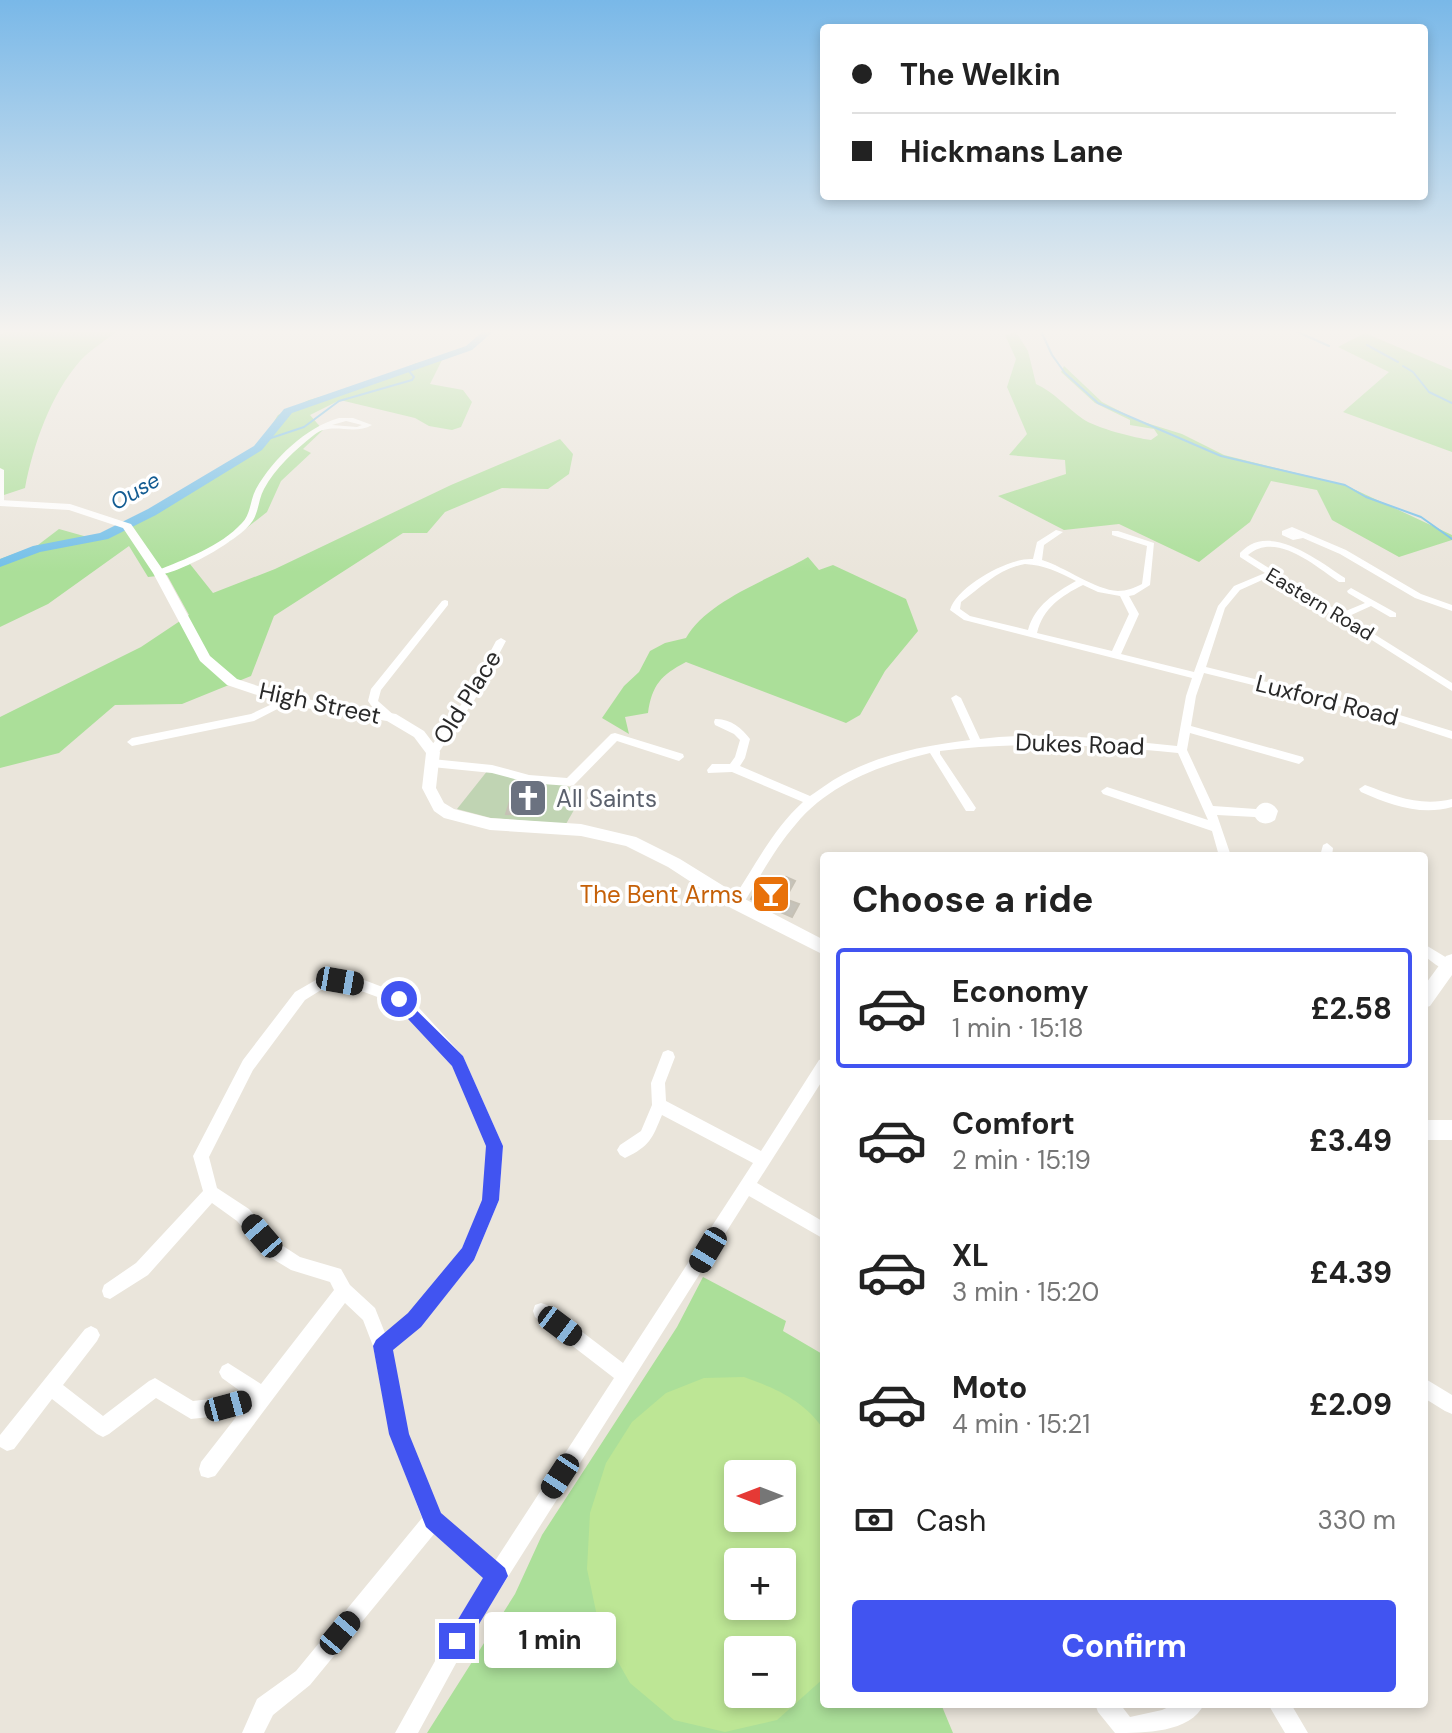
<!DOCTYPE html>
<meta charset="utf-8">
<style>
:root{--surface:#fff;--page:#f2f2f2;--text:#222;--muted:#767676;--line:#e0e0e0;--accent:#4154f1}
body{margin:0;font-family:"DM Sans",sans-serif;background:var(--page);color:var(--text);height:100vh;display:flex;flex-direction:column;font-size:30px;white-space:nowrap}
*{box-sizing:border-box;margin:0}
p{font-size:26px;color:var(--muted)}
.icon{flex:none;width:44px;height:44px;fill:none;stroke:currentColor;stroke-width:2;stroke-linecap:round;stroke-linejoin:round}
.map{position:relative;flex:1;overflow:hidden}
.sheet{position:absolute;left:820px;top:852px;width:608px;height:856px;display:flex;flex-direction:column;background:var(--surface);border-radius:8px;box-shadow:0 4px 12px #0003}
.sheet>*{flex:none}
.hud{position:absolute;left:820px;top:24px;width:608px;height:176px;border-radius:8px;box-shadow:0 4px 12px #0003;display:grid;align-content:center;height:176px;padding:0 32px;background:var(--surface)}
.needle{width:52px;rotate:270deg}
.tools{position:absolute;left:724px;top:1460px;display:grid;gap:16px}
.tools a{display:grid;place-items:center;width:72px;height:72px;border-radius:8px;background:var(--surface);box-shadow:0 4px 12px #0003;font-size:40px}
.end{position:absolute;width:36px;height:36px;margin:-18px;border:10px solid #4154f1;background:#fff;box-shadow:0 0 0 4px #fff}
.from{border-radius:50%}
.bubble{position:absolute;height:56px;border-radius:8px;background:var(--surface);box-shadow:0 4px 12px #0003;font-size:26px;font-weight:700;line-height:56px;text-align:center}
.car{position:absolute;width:24px;height:48px;margin:-24px -12px;border-radius:10px;box-shadow:0 0 6px 2px #0007;background:linear-gradient(#222 24%,#8ab4d8 0 40%,#222 0 76%,#8ab4d8 0 86%,#222 0)}
.hud b{display:flex;align-items:center;gap:28px;height:76px;font-size:30px}
.hud b+b{border-top:2px solid var(--line)}
.hud i{width:20px;height:20px;background:var(--text)}
ul{padding:0;list-style:none}
li{display:flex;align-items:center;gap:24px;height:120px;margin:0 16px 12px;padding:0 16px;border:4px solid transparent;border-radius:8px}
li div{flex:1}
li b{display:block;font-size:30px}
li em{font-style:normal;font-weight:700}
li.selected{border-color:var(--accent)}
li>.icon{width:72px;height:72px;stroke-width:1.5}
h2{padding:0 32px;font-size:36px;line-height:96px}
.pay{display:flex;align-items:center;gap:20px;height:88px;padding:0 32px;font-size:30px}
.pay p{margin-inline-start:auto}
.primary-button{display:flex;gap:16px;margin-top:auto;padding:16px 32px}
.primary-button a{flex:1;height:92px;border-radius:8px;background:var(--accent);color:#fff;font-size:32px;font-weight:700;line-height:92px;text-align:center}
.map>svg:first-child{display:block}
.green{fill:#abdf99;fill-rule:evenodd}
.cemetery{fill:#c0d4b3}
.pitch{fill:#bde695;fill-rule:evenodd}
.lines{fill:none;stroke-linecap:round;stroke-linejoin:round}
.stream{stroke:#72bfe9;stroke-width:2}
.river{fill:#72bfe9;fill-rule:evenodd}
.building{fill:#c6c3ba;stroke:#c6c1b5;stroke-width:2}
.street{fill:#fff;fill-rule:evenodd}
.secondary{fill:#fff;fill-rule:evenodd}
.route{fill:#4154f1}
.labels{text-anchor:middle;dominant-baseline:central;stroke-width:7;stroke-linejoin:round;paint-order:stroke}
.far-street-label{font-size:20px;fill:#292929;stroke:#fff}
.far-water-label{font-size:22px;font-style:italic;fill:#135c92;stroke:#fff}
.street-label{font-size:24px;fill:#292929;stroke:#fff}
.worship-label{font-size:24px;fill:#5b616d;stroke:#fff;text-anchor:start}
.food-label{font-size:24px;fill:#c56008;stroke:#fff;text-anchor:end}
</style>
<div class="map">
<svg width="1452" height="1733" viewBox="0 0 1452 1733">
<rect width="100%" height="100%" fill="#eae5db"/>
<path class="green" d="M0,329H120C108,339 91,349 80,361C51,394 33,445 25,488L4,495L0,488Z
M1016,332L1028,351L1036,384C1055,393 1066,407 1083,419C1096,428 1135,438 1151,440L1158,435L1154,429L1130,425V420L1095,403L1061,372L1064,366L1102,402L1137,420L1182,434L1224,455L1345,485L1452,535V540L1399,557L1332,520L1317,490L1271,481L1250,522L1199,562L1119,524L1064,530L998,496L1066,474L1065,460L1009,455L1027,434L1007,387L1016,359L1005,335Z
M1365,333L1452,370V452L1343,412L1389,372L1338,347Z
M443,358L430,384L463,390L472,402L461,427L452,430L429,426L415,418L340,400L310,415L323,430L303,449L311,453L281,481L267,512L230,541L190,564L213,593L275,569L451,485L560,439L573,454L569,474L548,489L502,488L445,512L427,533H403L274,616L251,676L182,704L115,705L59,753L0,768V717L141,647L189,615L167,575L148,577L129,546L48,604L0,627V559L38,545L59,529L91,538L133,520L260,444L278,415L309,400L380,380L416,363Z
M808,557L819,570L833,565L906,599L918,631L885,671L860,715L846,723L686,662C661,675 652,685 648,713L625,717L629,734L602,718L624,686L639,672L650,651L665,643L686,638C707,600 771,579 808,557Z
M703,1277L786,1321L783,1331L824,1355V1704H941L953,1733H427L515,1594L542,1535L677,1327ZM738,1474H782V1518H738ZM738,1562H782V1606H738ZM738,1650H782V1694H738Z"/>
<path class="cemetery" d="M488,770L559,782L583,794L566,824L491,818L457,809Z"/>
<path class="pitch" d="M744,1377C775,1388 805,1401 824,1430V1678L777,1720L725,1732L674,1720L630,1683L600,1630L587,1569L590,1513L606,1463L632,1422L666,1393L704,1378ZM738,1474H782V1518H738ZM738,1562H782V1606H738ZM738,1650H782V1694H738Z"/>
<g class="lines">
<path class="stream" d="M1040,329L1052,355L1065,373L1098,403L1221,456L1345,485L1366,497L1421,517L1452,539
M1293,330L1329,346
M1367,345L1398,362
M1403,366L1413,372L1429,392L1452,403
M265,440L304,427L339,401L412,380L414,377L408,370"/>
<path class="river" d="M486,329H496L472,350L292,413L262,450L156,515L108,539L40,552L0,567V559L33,546L100,533L148,509L254,446L284,409L466,346Z"/>
</g>
<path class="building" d="M521,784L542,787L540,793H546L539,816L506,814L513,791L519,792Z
M786,877L795,881L785,899L799,904L792,917L751,899L761,881L780,889Z"/>
<g class="lines">
<path class="street" d="M2,329H9L0,335Z
M339,418H353L372,425C353,436 331,421 314,435C296,449 275,468 264,489C258,500 259,513 251,523C238,541 177,575 156,575V571C185,559 220,547 242,523C251,514 250,500 256,489C273,459 306,427 339,418ZM346,421L362,425L357,427L332,425Z
M0,468L4,470V501L0,503Z
M1292,527L1346,550L1421,594L1452,605V611L1415,598L1340,554L1303,538L1293,540L1282,535V531Z
M1056,530L1063,532L1044,545L1042,560C1065,567 1095,590 1118,591C1127,591 1134,588 1142,584L1147,546L1112,535V531H1118L1154,543L1150,585L1134,595L1129,596L1139,614L1121,654L1194,672L1218,606L1234,586L1265,573L1240,557V553C1243,550 1246,547 1250,545C1279,529 1322,563 1345,578V582H1339C1315,566 1276,531 1248,555L1341,613L1365,603L1348,593L1347,591L1351,588L1396,613V617H1390L1371,606L1347,617L1452,683V691L1271,576L1240,590L1225,608L1206,667L1390,712L1452,731V739L1388,718L1204,673L1196,696L1191,726L1303,757L1304,760L1299,764L1190,733L1187,750L1213,806L1256,809C1262,799 1273,802 1278,811L1275,820C1268,825 1260,825 1255,817L1217,815L1231,856H1219L1212,831L1103,794L1101,791L1107,787L1208,820L1178,753C1097,745 1021,741 940,751V754L976,808L974,811H966L930,753C880,765 829,784 796,824C774,849 759,879 741,907H733L731,903L733,899C755,866 773,829 803,802L732,772L708,773L707,770L712,764H730L735,757L740,740L734,734L715,725L714,722L715,719C729,718 742,728 750,739L745,758L740,766L810,796C822,788 835,778 848,772C886,753 928,745 970,740L951,698L956,695L961,698L980,739C1045,731 1112,739 1177,746L1186,696L1192,678L964,620L950,610C956,587 1009,557 1033,559L1037,542ZM1025,564C1044,565 1059,572 1076,581C1055,593 1035,605 1028,630L970,616L960,609L961,602C981,587 1000,568 1025,564ZM1083,585L1098,592L1120,596L1129,614L1112,651L1037,633C1043,608 1061,596 1083,585Z
M445,600L448,601V605L381,690L378,701L396,717L395,719C383,721 374,710 368,701L371,689L442,601Z
M501,638L506,641L475,699L437,755H429L428,752L429,749L466,698L496,641Z
M287,697L291,698V702L254,721L132,746L127,742L132,738L251,714Z
M615,733L683,754L684,757L679,761L617,741L574,785L570,786L529,783L492,773L432,767L427,763L432,759L492,765L529,775L567,778L611,734Z
M1365,785C1395,796 1420,807 1452,799V807C1421,816 1390,805 1361,792L1359,789Z
M1327,843L1333,848L1332,856H1320L1323,845Z
M1424,944L1452,961V969C1442,972 1432,961 1424,956Z
M328,973L364,980L409,997L463,1056L503,1146L499,1200L474,1260L421,1326L391,1350L408,1434L440,1513L495,1561L614,1378L535,1317L533,1311L535,1305L541,1303L547,1305L623,1363L753,1163L662,1115C652,1139 650,1146 625,1158L620,1155L617,1150L620,1145L641,1131L652,1105L651,1083L663,1052L668,1050L673,1052L675,1057L665,1083L666,1101L761,1151L819,1060L824,1058V1078L757,1183L824,1222V1239L749,1196L473,1632L418,1733H395L459,1618L484,1578L434,1534L310,1685L273,1715L264,1733H242L257,1699L296,1671L422,1518L390,1434L373,1346L363,1320L345,1303L215,1476L208,1478L201,1476L199,1469L201,1462L240,1412L228,1415L191,1419L156,1398L109,1434L103,1437L97,1434L52,1399L14,1449L7,1451L0,1447V1435L85,1329L91,1326L97,1329L100,1335L97,1341L63,1385L103,1416L149,1381L155,1378L193,1401L228,1397L243,1393L222,1378L219,1372L222,1366L228,1363L261,1384L334,1290L330,1282L291,1270L268,1256L237,1221L212,1203L148,1275L110,1299L104,1297L102,1291L104,1285L136,1263L203,1191L193,1156L243,1060L295,992ZM329,985L364,992L399,1005L453,1065L487,1146L483,1200L462,1248L409,1314L385,1333L375,1308L350,1285L341,1269L300,1257L280,1244L249,1209L217,1188L209,1157L253,1070L305,1000Z
M1424,1378L1452,1395V1414L1445,1411L1424,1398Z
M1095,1704H1120L1130,1717L1162,1710L1175,1704H1204C1191,1733 1143,1733 1115,1733L1098,1712Z
M1268,1704H1291L1308,1733H1285Z"/>
<path class="secondary" d="M0,500L70,504L131,524L165,573L210,656L237,679L288,696L396,714L424,731L440,752L436,788L444,803L454,809L490,818L581,824L636,837L680,859L743,898L824,940V955L731,908L668,867L626,846L581,836L490,830L444,818L434,811L422,788L426,753L414,737L387,721L287,705L227,685L200,661L153,573L123,528L69,510L0,506Z
M1452,954V975L1430,1006L1424,1008V986L1446,956Z
M1424,1120H1452V1140H1424Z"/>
</g>
<linearGradient id="sky" x2="0" y2="1"><stop stop-color="#79b8e8"/><stop offset="0.58" stop-color="#f6f3ef"/><stop offset="1" stop-color="#f6f3ef" stop-opacity="0"/></linearGradient>
<rect width="1452" height="572" fill="url(#sky)"/>
<path class="route" d="M399,993L463,1056L503,1146L499,1200L474,1260L421,1327L393,1350L409,1434L441,1513L505,1568L508,1576L464,1649L457,1652L449,1649L445,1641L483,1578L426,1527L389,1434L373,1346L376,1340L408,1313L462,1248L482,1200L486,1146L452,1066L394,1004L392,999Z"/>
<defs>
<symbol id="church-square" viewBox="-11 -11 22 22"><rect x="-9" y="-9" width="18" height="18" rx="4" fill="#6b7280" stroke="#fff"/><path d="M-1.2-6h2.4v3.5h3.3v2.4h-3.3V6h-2.4V-.1h-3.3v-2.4h3.3Z" fill="#fff"/></symbol>
<symbol id="bar-square" viewBox="-11 -11 22 22"><rect x="-9" y="-9" width="18" height="18" rx="4" fill="#e8710a" stroke="#fff"/><path d="M-6-5H6L.8 .8V4.5H3.5V6h-7V4.5H-.8V.8Z" fill="#fff"/></symbol>
</defs>
<g fill-rule="evenodd">
<use href="#church-square" x="506" y="776" width="44" height="44"/>
<use href="#bar-square" x="749" y="872" width="44" height="44"/>
</g>
<g class="labels">
<g class="far-street-label">
<text transform="translate(1320 604) rotate(31)">Eastern Road</text>
</g>
<g class="far-water-label">
<text transform="translate(135 491) rotate(-30)">Ouse</text>
</g>
<g class="street-label">
<text transform="translate(467 697) rotate(-58)">Old Place</text>
<text transform="translate(1327 700) rotate(14)">Luxford Road</text>
<text transform="translate(320 703) rotate(12)">High Street</text>
<text transform="translate(1080 744) rotate(2)">Dukes Road</text>
</g>
<g class="worship-label">
<text x="556" y="798">All Saints</text>
</g>
<g class="food-label">
<text x="743" y="894">The Bent Arms</text>
</g>
</g>
</svg>
<div class="tools">
<a><svg class="needle" viewBox="-14 -14 28 28"><path d="M0-13l5 13h-10z" fill="#e53935"/><path d="M0 13l5-13h-10z" fill="#767676"/></svg></a>
<a>+</a>
<a>−</a>
</div>
<i class="end from" style="left:399px;top:999px"></i>
<i class="end" style="left:457px;top:1641px"></i>
<div class="bubble" style="left:484px;top:1612px;width:132px">1 min</div>
<i class="car" style="left:340px;top:981px;rotate:100deg"></i>
<i class="car" style="left:262px;top:1236px;rotate:319deg"></i>
<i class="car" style="left:708px;top:1250px;rotate:211deg"></i>
<i class="car" style="left:560px;top:1326px;rotate:127deg"></i>
<i class="car" style="left:228px;top:1406px;rotate:75deg"></i>
<i class="car" style="left:560px;top:1476px;rotate:213deg"></i>
<i class="car" style="left:340px;top:1633px;rotate:40deg"></i>
<div class="hud">
<b><i class="from"></i>The Welkin</b>
<b><i></i>Hickmans Lane</b>
</div>
<section class="sheet">
<h2>Choose a ride</h2>
<ul>
<li class="selected"><svg class="icon" aria-label="car" viewBox="0 0 24 24"><path d="M5 17H2v-5l4-1 3-4h7l3 4 3 1v5h-3M9 17h6M6 11h13"/><circle cx="7" cy="17" r="2"/><circle cx="17" cy="17" r="2"/></svg><div><b>Economy</b><p>1 min · 15:18</p></div><em>£2.58</em></li>
<li><svg class="icon" aria-label="car" viewBox="0 0 24 24"><path d="M5 17H2v-5l4-1 3-4h7l3 4 3 1v5h-3M9 17h6M6 11h13"/><circle cx="7" cy="17" r="2"/><circle cx="17" cy="17" r="2"/></svg><div><b>Comfort</b><p>2 min · 15:19</p></div><em>£3.49</em></li>
<li><svg class="icon" aria-label="car" viewBox="0 0 24 24"><path d="M5 17H2v-5l4-1 3-4h7l3 4 3 1v5h-3M9 17h6M6 11h13"/><circle cx="7" cy="17" r="2"/><circle cx="17" cy="17" r="2"/></svg><div><b>XL</b><p>3 min · 15:20</p></div><em>£4.39</em></li>
<li><svg class="icon" aria-label="car" viewBox="0 0 24 24"><path d="M5 17H2v-5l4-1 3-4h7l3 4 3 1v5h-3M9 17h6M6 11h13"/><circle cx="7" cy="17" r="2"/><circle cx="17" cy="17" r="2"/></svg><div><b>Moto</b><p>4 min · 15:21</p></div><em>£2.09</em></li>
</ul>
<div class="pay"><svg class="icon" aria-label="cash" viewBox="0 0 24 24"><path d="M3 7h18v10H3z"/><circle cx="12" cy="12" r="2"/></svg>Cash<p>330 m</p></div>
<div class="primary-button"><a>Confirm</a></div>
</section>
</div>
